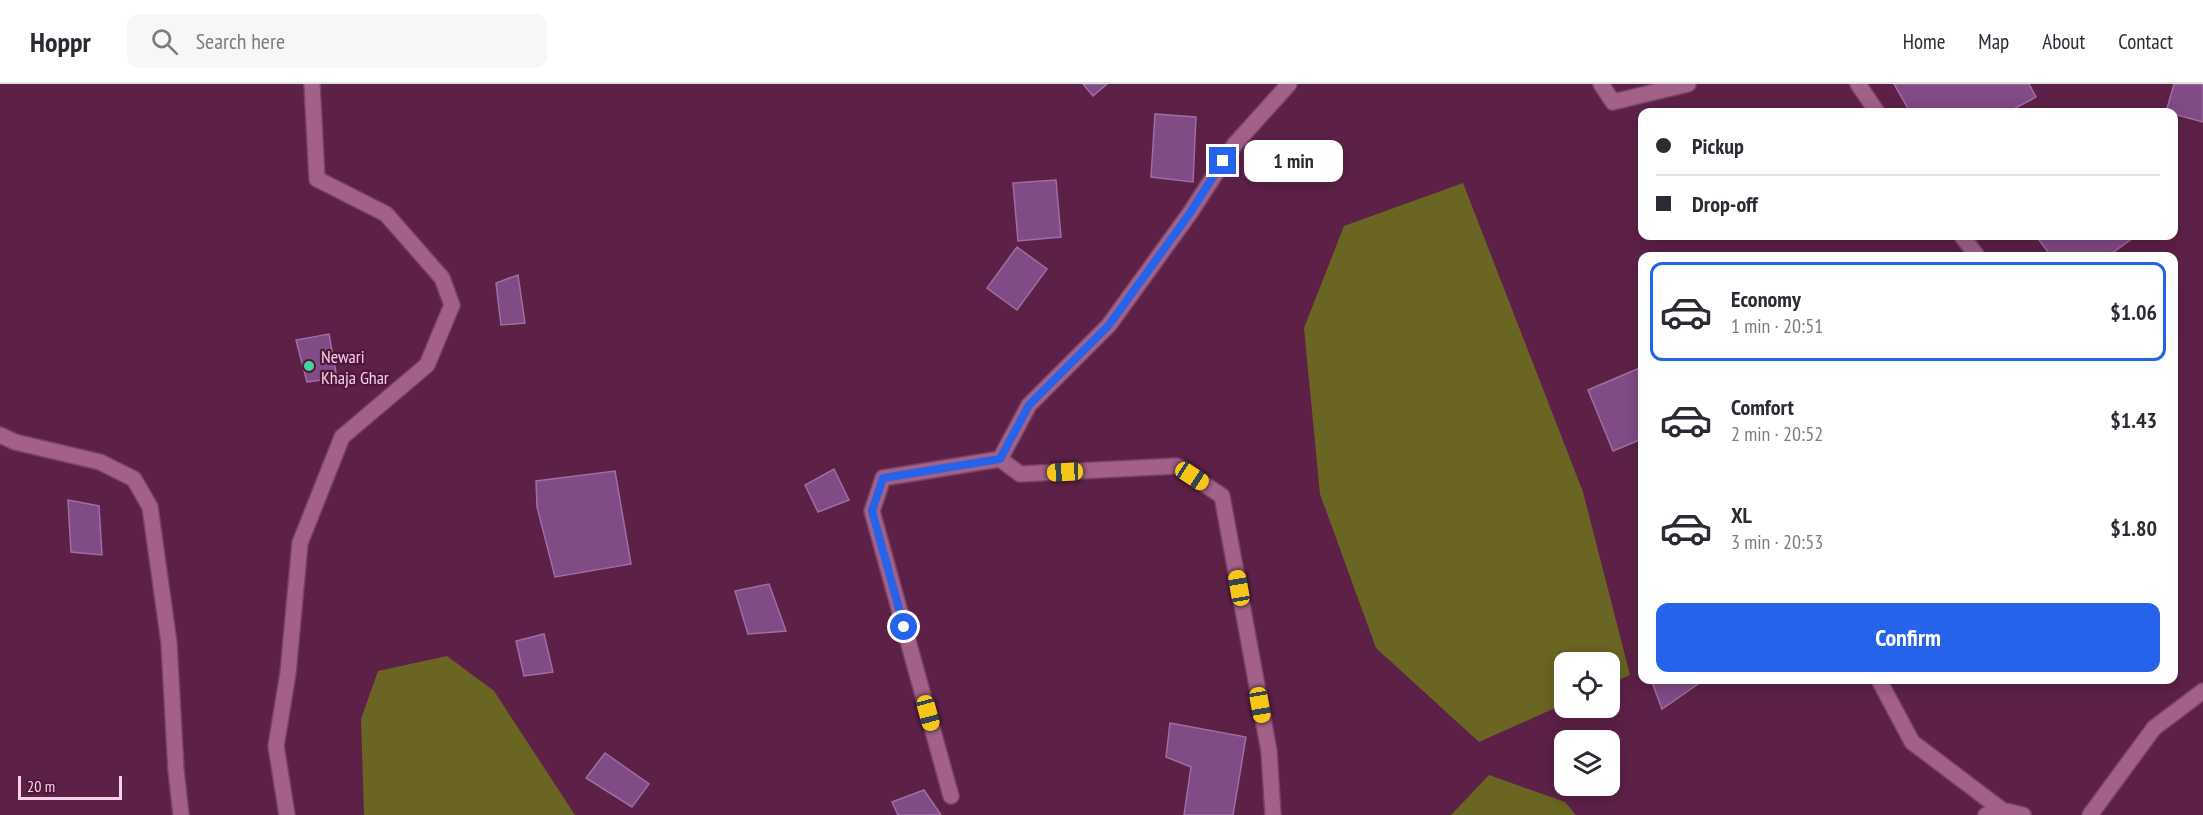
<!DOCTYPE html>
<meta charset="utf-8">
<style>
:root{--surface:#fff;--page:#f7f7f7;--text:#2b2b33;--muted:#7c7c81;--line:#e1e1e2;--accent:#2563eb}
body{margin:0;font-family:"PT Sans Narrow",sans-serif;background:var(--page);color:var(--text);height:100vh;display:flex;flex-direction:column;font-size:22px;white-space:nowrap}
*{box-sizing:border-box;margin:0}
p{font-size:20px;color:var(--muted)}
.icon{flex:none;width:33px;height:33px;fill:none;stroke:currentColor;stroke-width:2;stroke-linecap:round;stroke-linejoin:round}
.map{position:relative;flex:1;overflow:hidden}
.sheet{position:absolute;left:1638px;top:168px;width:540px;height:432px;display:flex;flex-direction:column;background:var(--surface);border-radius:12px;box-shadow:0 3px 15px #0003}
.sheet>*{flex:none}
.hud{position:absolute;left:1638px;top:24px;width:540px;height:132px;border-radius:12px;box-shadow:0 3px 15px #0003;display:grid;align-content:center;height:132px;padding:0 18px;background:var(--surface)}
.buttons{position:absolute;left:1554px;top:568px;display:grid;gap:12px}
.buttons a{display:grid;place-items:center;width:66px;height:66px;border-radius:12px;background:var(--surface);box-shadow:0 3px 15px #0003;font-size:30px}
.scale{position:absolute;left:18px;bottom:15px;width:104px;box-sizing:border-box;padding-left:6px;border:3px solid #f8d2e6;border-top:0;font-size:16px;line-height:21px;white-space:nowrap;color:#f8d2e6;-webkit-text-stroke:4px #51163c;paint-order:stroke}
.end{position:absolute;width:27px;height:27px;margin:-14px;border:8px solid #2563eb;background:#fff;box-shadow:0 0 0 3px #fff}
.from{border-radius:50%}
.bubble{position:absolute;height:42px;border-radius:12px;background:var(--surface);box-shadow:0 3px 15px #0003;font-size:20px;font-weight:700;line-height:42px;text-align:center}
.car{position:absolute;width:18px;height:36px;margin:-18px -9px;border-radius:8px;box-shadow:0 0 4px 2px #0007;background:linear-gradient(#f5c518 24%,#345 0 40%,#f5c518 0 76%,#345 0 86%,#f5c518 0)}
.hud b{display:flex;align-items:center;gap:21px;height:57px;font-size:22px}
.hud b+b{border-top:2px solid var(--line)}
.hud i{width:15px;height:15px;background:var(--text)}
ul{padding:10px 0 0;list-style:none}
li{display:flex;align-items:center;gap:18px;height:99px;margin:0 12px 9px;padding:0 6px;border:3px solid transparent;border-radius:12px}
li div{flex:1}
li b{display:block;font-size:22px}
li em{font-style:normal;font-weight:700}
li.current{border-color:var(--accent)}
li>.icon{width:54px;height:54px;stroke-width:1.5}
.action{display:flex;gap:12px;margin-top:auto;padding:12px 18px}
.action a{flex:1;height:69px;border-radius:12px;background:var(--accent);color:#fff;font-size:24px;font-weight:700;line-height:69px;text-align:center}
header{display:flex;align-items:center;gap:36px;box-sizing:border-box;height:84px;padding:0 30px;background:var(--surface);border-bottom:2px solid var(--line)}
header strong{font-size:28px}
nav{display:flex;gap:33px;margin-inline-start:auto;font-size:21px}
.search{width:420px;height:54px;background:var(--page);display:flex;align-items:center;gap:15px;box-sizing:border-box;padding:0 21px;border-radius:12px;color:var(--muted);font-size:22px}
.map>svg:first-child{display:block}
.forest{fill:#6a6522}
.building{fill:#814b85;stroke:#a06da4;stroke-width:1.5}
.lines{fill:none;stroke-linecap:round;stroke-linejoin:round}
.minor-casing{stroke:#774264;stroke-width:18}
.minor{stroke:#a36188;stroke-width:15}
.route{stroke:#2563eb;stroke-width:8}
.poi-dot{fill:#44d49f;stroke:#51163c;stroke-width:2}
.labels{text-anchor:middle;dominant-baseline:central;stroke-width:4.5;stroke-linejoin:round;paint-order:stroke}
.poi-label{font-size:18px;fill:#f8d2e6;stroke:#51163c;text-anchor:start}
</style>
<header>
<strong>Hoppr</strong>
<div class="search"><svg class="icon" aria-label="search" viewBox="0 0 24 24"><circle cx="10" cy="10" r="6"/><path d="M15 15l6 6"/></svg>Search here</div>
<nav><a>Home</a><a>Map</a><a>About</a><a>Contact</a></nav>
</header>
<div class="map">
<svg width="2203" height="731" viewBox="0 0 2203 731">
<rect width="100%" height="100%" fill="#5d2147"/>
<path class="forest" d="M1463,99L1583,408L1630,591L1610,600V579H1564V620L1479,658L1376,564L1320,410L1304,244L1344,142Z
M447,572L494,607L575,731H364L361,635L378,587Z
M1489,691L1565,718L1576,731H1451Z"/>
<path class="building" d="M1083,0H1107L1093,12Z
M1894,0H2029L2036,13L2008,28H1910Z
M2174,0H2203V38L2166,28Z
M1155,30L1196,33L1193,98L1151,93Z
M1056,96L1061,153L1018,157L1013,99Z
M2036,152H2132L2133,154L2108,172H2051Z
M1017,163L1047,185L1017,226L987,204Z
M518,191L525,239L501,241L496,199Z
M329,250L337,294L307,298L296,256Z
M1642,283V355L1613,367L1588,306Z
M834,385L849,416L818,428L805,401Z
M615,387L631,480L555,493L537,423L536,397Z
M68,416L99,422L102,471L71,468Z
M769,500L786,547L748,550L735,507Z
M544,550L553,588L524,592L516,557Z
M1655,596H1696L1698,600L1662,625L1652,598Z
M1170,639L1246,653L1233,731H1184L1191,683L1166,673Z
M605,669L649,700L632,723L586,694Z
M924,706L941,731H898L892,718Z"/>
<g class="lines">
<defs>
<path id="minor" d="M1601,0L1613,18L1688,0
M1858,0L1877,28
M1962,152L1977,172
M0,351L15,358L100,378L134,395L150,423L169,559L176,686L181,731
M1879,596L1912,658L2002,726
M951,712L872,427L883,394L1000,375
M287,731L276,662L288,589L300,459L342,353L427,281L452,221L442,194L386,130L317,95L312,0
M1273,731L1269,667L1222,412L1177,382L1020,390L1000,375L1029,321L1109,241L1190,129L1235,60L1289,0
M1986,731L2002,726L2023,731
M2090,731L2154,644L2203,607"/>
</defs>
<use href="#minor" class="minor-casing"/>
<use href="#minor" class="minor"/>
</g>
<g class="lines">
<path class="route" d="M904,543L872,427L883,394L1000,375L1029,321L1109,241L1190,129L1223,77"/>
</g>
<circle class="poi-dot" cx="309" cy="282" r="6"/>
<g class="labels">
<g class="poi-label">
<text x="321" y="272">Newari<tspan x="321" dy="21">Khaja Ghar</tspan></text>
</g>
</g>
</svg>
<div class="buttons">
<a><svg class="icon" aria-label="locate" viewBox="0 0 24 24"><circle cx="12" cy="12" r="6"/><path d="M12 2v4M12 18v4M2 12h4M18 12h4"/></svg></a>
<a><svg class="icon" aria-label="layers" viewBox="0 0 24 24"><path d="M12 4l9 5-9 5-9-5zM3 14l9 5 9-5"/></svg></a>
</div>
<div class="scale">20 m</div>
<i class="end from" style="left:904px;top:543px"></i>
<i class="end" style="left:1223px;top:77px"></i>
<div class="bubble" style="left:1244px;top:56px;width:99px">1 min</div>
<i class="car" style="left:1065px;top:388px;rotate:267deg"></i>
<i class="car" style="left:1192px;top:392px;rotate:123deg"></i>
<i class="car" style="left:1239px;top:504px;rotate:350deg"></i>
<i class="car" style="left:1260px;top:621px;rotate:170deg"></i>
<i class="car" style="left:928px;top:629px;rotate:165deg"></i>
<div class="hud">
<b><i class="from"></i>Pickup</b>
<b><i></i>Drop-off</b>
</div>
<section class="sheet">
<ul>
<li class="current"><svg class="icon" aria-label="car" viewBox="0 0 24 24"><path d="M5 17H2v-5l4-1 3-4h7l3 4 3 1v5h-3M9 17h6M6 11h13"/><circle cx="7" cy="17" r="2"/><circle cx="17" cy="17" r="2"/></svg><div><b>Economy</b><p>1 min · 20:51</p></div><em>$1.06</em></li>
<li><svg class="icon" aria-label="car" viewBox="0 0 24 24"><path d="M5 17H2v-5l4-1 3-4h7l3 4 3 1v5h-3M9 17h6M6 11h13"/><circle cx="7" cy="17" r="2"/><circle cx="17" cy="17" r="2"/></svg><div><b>Comfort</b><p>2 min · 20:52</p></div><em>$1.43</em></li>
<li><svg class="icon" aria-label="car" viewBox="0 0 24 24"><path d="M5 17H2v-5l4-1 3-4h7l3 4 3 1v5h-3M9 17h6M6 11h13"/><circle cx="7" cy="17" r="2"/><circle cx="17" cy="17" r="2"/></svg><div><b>XL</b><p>3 min · 20:53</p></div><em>$1.80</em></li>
</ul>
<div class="action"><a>Confirm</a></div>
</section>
</div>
